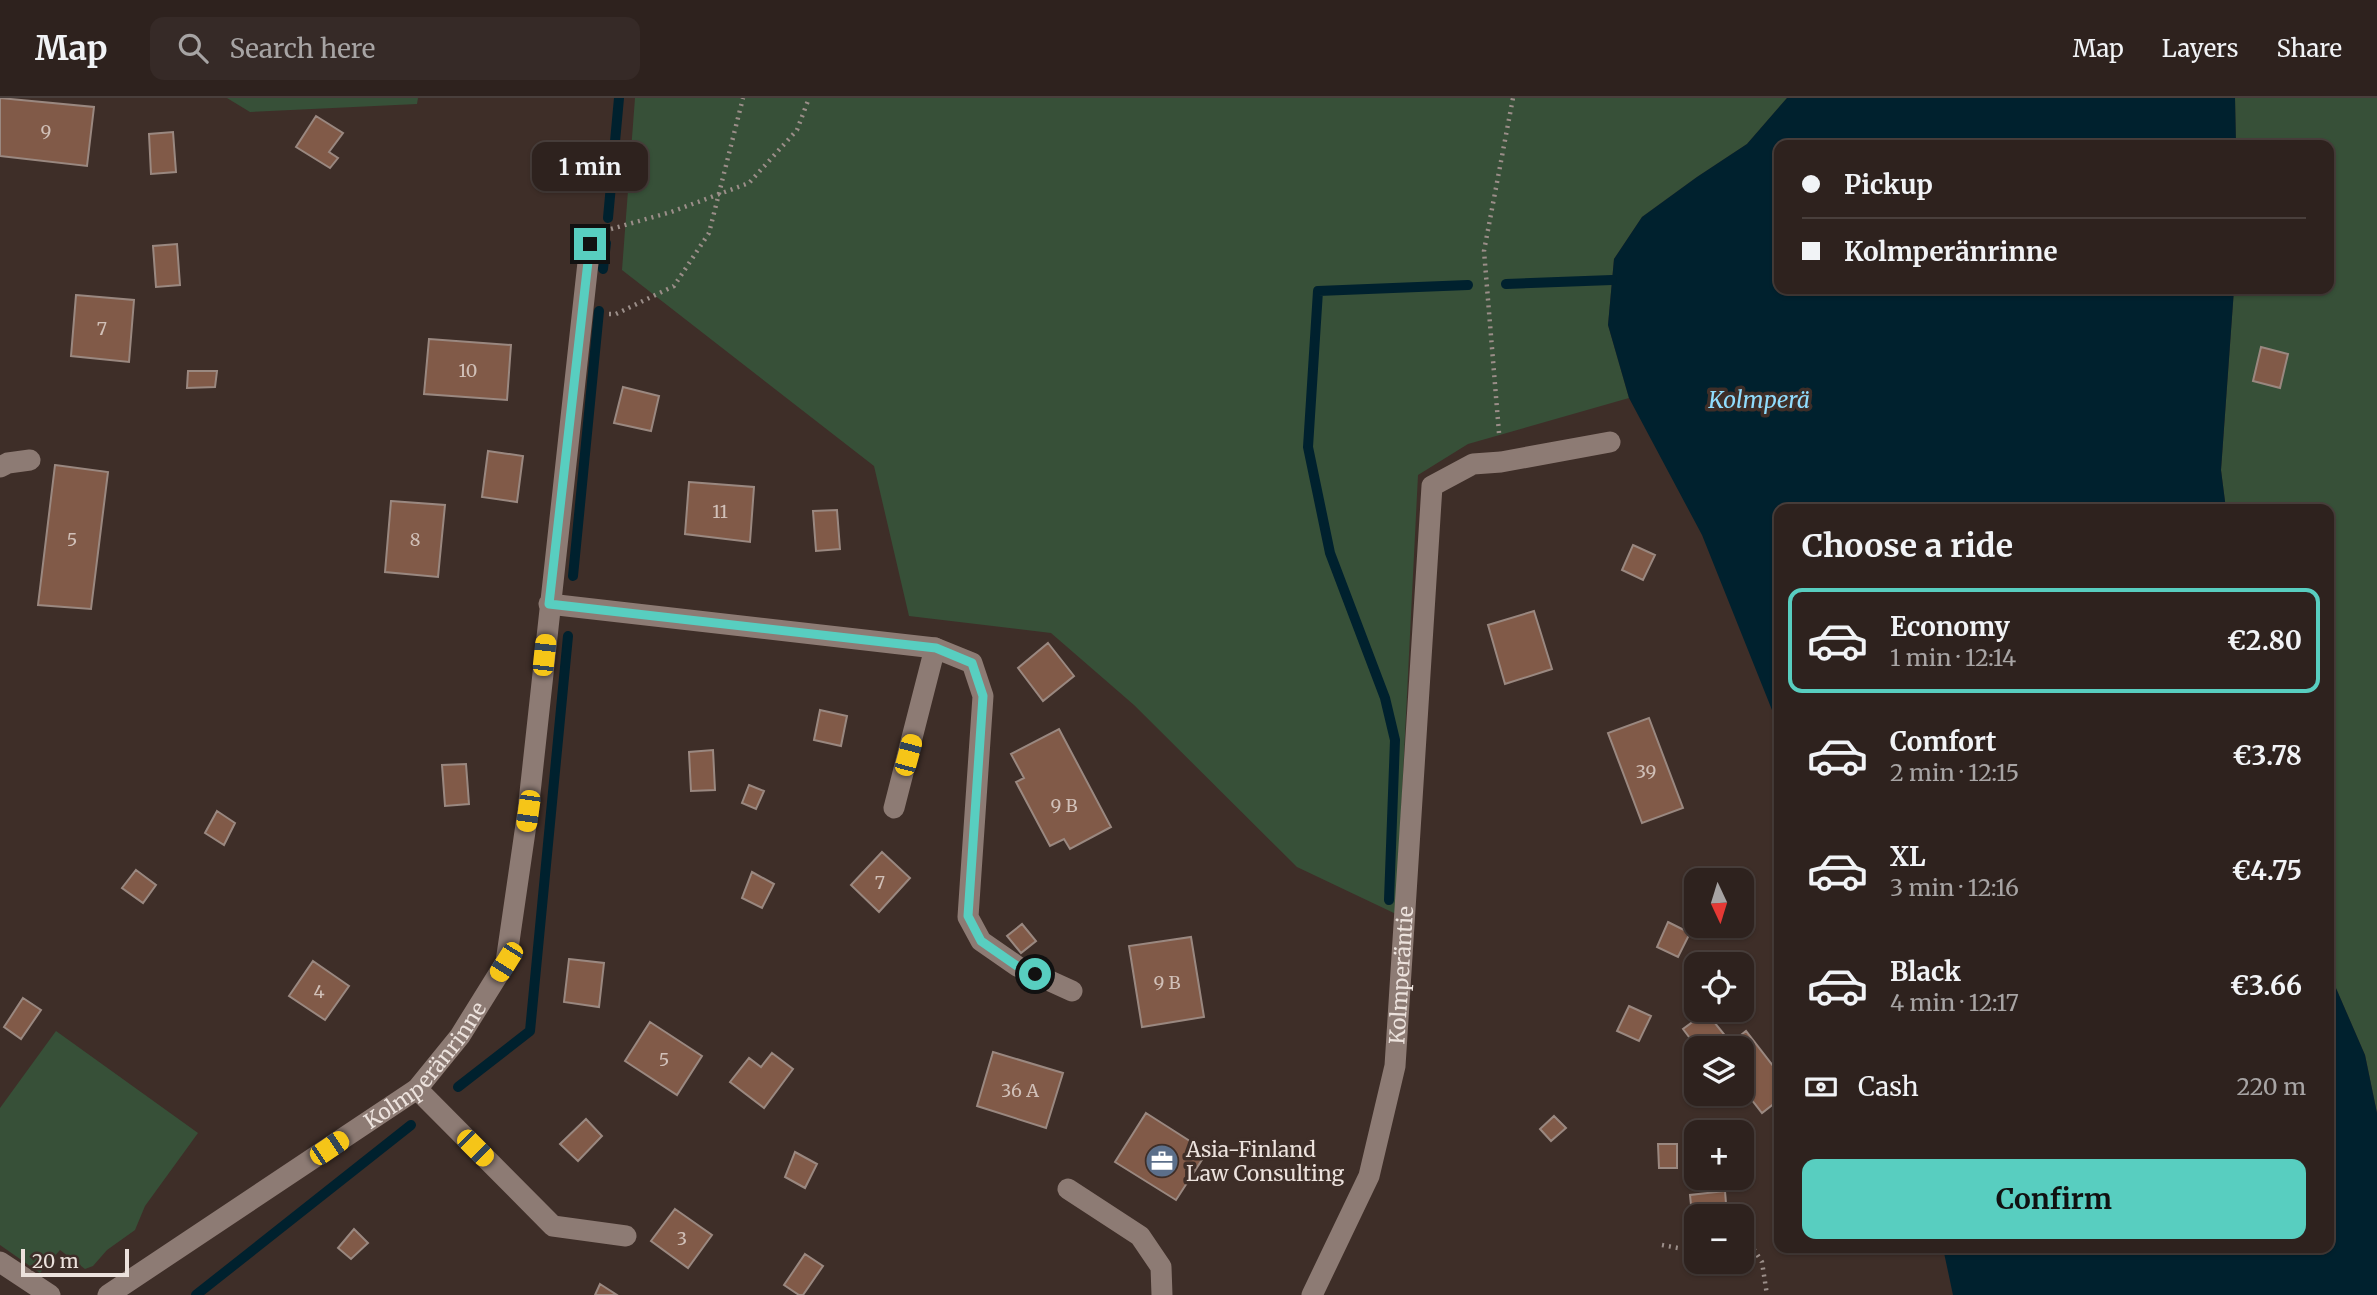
<!DOCTYPE html>
<meta charset="utf-8">
<style>
:root{--surface:#2e221e;--page:#362a27;--text:#f1f3f6;--muted:#a7a4a4;--line:#493f3c;--accent:#58cec0}
body{margin:0;font-family:Merriweather,serif;background:var(--page);color:var(--text);height:100vh;display:flex;flex-direction:column;font-size:26px;white-space:nowrap}
*{box-sizing:border-box;margin:0}
p{font-size:23px;color:var(--muted)}
.icon{flex:none;width:38px;height:38px;fill:none;stroke:currentColor;stroke-width:2;stroke-linecap:round;stroke-linejoin:round}
.map{position:relative;flex:1;overflow:hidden}
.details{position:absolute;left:1774px;top:406px;width:560px;height:749px;display:flex;flex-direction:column;background:var(--surface);border-radius:14px;box-shadow:0 2px 5px #0004,0 0 0 2px var(--line)}
.details>*{flex:none}
.guide{position:absolute;left:1774px;top:42px;width:560px;height:154px;border-radius:14px;box-shadow:0 2px 5px #0004,0 0 0 2px var(--line);display:grid;align-content:center;height:154px;padding:0 28px;background:var(--surface)}
.needle{width:46px;rotate:176deg}
.buttons{position:absolute;left:1684px;top:770px;display:grid;gap:14px}
.buttons a{display:grid;place-items:center;width:70px;height:70px;border-radius:14px;background:var(--surface);box-shadow:0 2px 5px #0004,0 0 0 2px var(--line);font-size:35px}
.scale{position:absolute;left:21px;bottom:18px;width:108px;box-sizing:border-box;padding-left:7px;border:4px solid #ece2dd;border-top:0;font-size:19px;line-height:24px;white-space:nowrap;color:#ece2dd;-webkit-text-stroke:5px #3e2e28;paint-order:stroke}
.end{position:absolute;width:32px;height:32px;margin:-16px;border:9px solid #58cec0;background:#111;box-shadow:0 0 0 4px #111}
.from{border-radius:50%}
.bubble{position:absolute;height:49px;border-radius:14px;background:var(--surface);box-shadow:0 2px 5px #0004,0 0 0 2px var(--line);font-size:23px;font-weight:700;line-height:49px;text-align:center}
.car{position:absolute;width:21px;height:42px;margin:-21px -10px;border-radius:9px;box-shadow:0 0 5px 2px #0007;background:linear-gradient(#f5c518 24%,#345 0 40%,#f5c518 0 76%,#345 0 86%,#f5c518 0)}
.guide b{display:flex;align-items:center;gap:24px;height:66px;font-size:26px}
.guide b+b{border-top:2px solid var(--line)}
.guide i{width:18px;height:18px;background:var(--text)}
ul{padding:0;list-style:none}
li{display:flex;align-items:center;gap:21px;height:105px;margin:0 14px 10px;padding:0 14px;border:4px solid transparent;border-radius:14px}
li div{flex:1}
li b{display:block;font-size:26px}
li em{font-style:normal;font-weight:700}
li.active{border-color:var(--accent)}
li>.icon{width:63px;height:63px;stroke-width:1.5}
h2{padding:0 28px;font-size:32px;line-height:84px}
.pay{display:flex;align-items:center;gap:18px;height:77px;padding:0 28px;font-size:26px}
.pay p{margin-inline-start:auto}
.cta{display:flex;gap:14px;margin-top:auto;padding:14px 28px}
.cta a{flex:1;height:80px;border-radius:14px;background:var(--accent);color:#111;font-size:28px;font-weight:700;line-height:80px;text-align:center}
header{display:flex;align-items:center;gap:42px;box-sizing:border-box;height:98px;padding:0 35px;background:var(--surface);border-bottom:2px solid var(--line)}
header strong{font-size:33px}
nav{display:flex;gap:38px;margin-inline-start:auto;font-size:24px}
.search{width:490px;height:63px;background:var(--page);display:flex;align-items:center;gap:18px;box-sizing:border-box;padding:0 24px;border-radius:14px;color:var(--muted);font-size:26px}
.map>svg:first-child{display:block}
.green{fill:#375038}
.water{fill:#00212e}
.lines{fill:none;stroke-linecap:round;stroke-linejoin:round}
.stream{stroke:#00212e;stroke-width:10}
.building{fill:#815a48;stroke:#9a8880;stroke-width:2}
.path{stroke:#9b8e89;stroke-width:4.5;stroke-dasharray:2 5;stroke-linecap:butt}
.minor{stroke:#8d7b74;stroke-width:21}
.route{stroke:#58cec0;stroke-width:9}
.labels{text-anchor:middle;dominant-baseline:central;stroke-width:7;stroke-linejoin:round;paint-order:stroke}
.number-label{font-size:18px;fill:#d1c0b8}
.street-label{font-size:21px;fill:#ece2dd;stroke:#3e2e28}
.poi-label{font-size:21px;fill:#ece2dd;stroke:#3e2e28;text-anchor:start}
.water-label{font-size:23px;font-style:italic;fill:#90dcfd;stroke:#3e2e28}
</style>
<header>
<strong>Map</strong>
<div class="search"><svg class="icon" aria-label="search" viewBox="0 0 24 24"><circle cx="10" cy="10" r="6"/><path d="M15 15l6 6"/></svg>Search here</div>
<nav><a>Map</a><a>Layers</a><a>Share</a></nav>
</header>
<div class="map">
<svg width="2377" height="1197" viewBox="0 0 2377 1197">
<rect width="100%" height="100%" fill="#3e2e28"/>
<path class="green" d="M227,0H418L417,6L250,14Z
M635,0H1787L1747,46L1697,79L1642,119L1614,161L1608,227L1629,300L1468,346L1418,377L1396,816L1297,769L1134,607L1051,535L909,518L874,368L622,172Z
M2235,0H2377V1015L2365,957L2329,874V411H2226L2221,372L2234,191H2329V47H2236Z
M56,933L198,1035L145,1108L135,1132L107,1152L93,1168L85,1171L60,1152L40,1175L0,1147V1010Z"/>
<path class="water" d="M1787,0H2235L2236,47H1780V191H2234L2221,372L2226,411H1780V632L1702,437L1629,300L1608,227L1614,161L1642,119L1697,79L1747,46Z
M2329,874L2365,957L2377,1015V1197H1953L1943,1150H2329Z"/>
<g class="lines">
<path class="stream" d="M608,120L619,0
M603,171L606,145
M1506,186L1612,182
M573,478L599,213
M1389,802L1395,642L1385,600L1330,455L1308,349L1318,193L1468,187
M458,989L530,933L568,538
M196,1197L411,1027"/>
</g>
<path class="building" d="M0,0L94,9L87,68L0,58Z
M316,18L343,35L329,54L338,60L330,70L296,49Z
M173,34L176,74L151,76L149,36Z
M177,146L180,187L156,189L153,148Z
M76,197L134,202L129,264L71,258Z
M429,241L511,247L507,302L424,296Z
M2261,249L2288,256L2280,290L2253,283Z
M188,273H217L215,289L187,290Z
M623,289L659,298L651,333L614,325Z
M488,353L523,358L517,404L482,399Z
M55,367L108,374L91,511L38,507Z
M689,384L754,389L750,444L685,436Z
M391,403L445,407L438,479L385,474Z
M837,412L840,451L816,453L813,413Z
M1633,447L1655,457L1643,482L1622,472Z
M1534,513L1552,571L1505,586L1488,527Z
M1048,545L1074,578L1043,603L1018,570Z
M820,612L847,618L841,648L814,642Z
M1649,620L1683,710L1642,725L1608,635Z
M1059,631L1111,729L1070,751L1064,741L1050,748L1016,684L1024,680L1011,656Z
M713,652L715,692L691,693L689,654Z
M466,666L469,706L445,708L442,667Z
M749,687L764,693L756,711L742,705Z
M217,713L235,725L224,747L205,735Z
M882,754L910,780L879,814L851,787Z
M136,772L156,787L143,805L122,790Z
M752,774L774,786L762,810L742,800Z
M1668,824L1690,835L1678,859L1657,849Z
M1022,826L1036,843L1021,855L1007,838Z
M1191,839L1204,919L1142,929L1129,848Z
M569,861L604,865L599,909L564,904Z
M313,863L349,888L325,922L289,898Z
M23,900L41,912L21,941L4,929Z
M1629,908L1651,918L1639,943L1617,933Z
M1706,914L1731,945L1746,933L1780,977V1001L1762,1015L1741,988V950H1696V960L1689,951L1695,947L1683,931Z
M650,924L702,958L677,997L625,963Z
M993,954L1063,975L1046,1030L977,1008Z
M772,955L793,971L764,1010L730,984L749,960L761,969Z
M1146,1015L1207,1054L1176,1102L1115,1064Z
M1554,1018L1566,1030L1551,1043L1540,1031Z
M586,1021L602,1038L578,1063L560,1046Z
M1658,1046H1677V1070H1659Z
M795,1054L817,1066L805,1090L785,1079Z
M1725,1093L1727,1118H1696L1694,1137L1690,1097Z
M675,1111L712,1137L688,1170L651,1143Z
M354,1131L368,1145L351,1161L338,1150Z
M805,1156L823,1168L803,1197H799L784,1187Z
M600,1186L617,1197H595Z"/>
<g class="lines">
<path class="path" d="M611,131L671,114L749,85L797,32L809,0
M609,216H616L674,188L709,135L743,0
M1499,335L1484,153L1513,0
M1741,1146L1753,1150L1762,1164L1767,1197
M1662,1147L1678,1150L1696,1148"/>
<g class="minor">
<path d="M0,369L8,365L30,362"/>
<path d="M549,506L935,550L972,565L983,598L968,819L981,843L1017,868L1072,893"/>
<path d="M894,710L935,550"/>
<path d="M417,991L553,1128L626,1138"/>
<path d="M1068,1091L1140,1138L1161,1169L1162,1197"/>
<path d="M0,1164L50,1197"/>
<path id="s1" d="M108,1197L417,991L460,938L506,864L528,713L590,146"/>
<path id="s2" d="M1312,1197L1369,1078L1395,968L1432,388L1473,366L1501,364L1610,344"/>
</g>
</g>
<g class="lines">
<path class="route" d="M590,146L549,506L936,550L972,565L983,598L968,818L981,843L1017,868L1035,876"/>
</g>
<defs>
<symbol id="office-disc" viewBox="-11 -11 22 22"><circle r="9.5" fill="#5c6f8a" stroke="#3e2e28"/><path d="M-6-3h4V-5.5h4V-3h4V5H-6ZM-1-4.5V-3h2v-1.5ZM-6 0V1H6V0Z" fill="#fff"/></symbol>
</defs>
<g fill-rule="evenodd">
<use href="#office-disc" x="1143" y="1044" width="38" height="38"/>
</g>
<g class="labels">
<g class="number-label">
<text x="46" y="33">9</text>
<text x="102" y="230">7</text>
<text x="468" y="272">10</text>
<text x="720" y="413">11</text>
<text x="72" y="441">5</text>
<text x="415" y="441">8</text>
<text x="1646" y="673">39</text>
<text x="1064" y="707">9 B</text>
<text x="880" y="784">7</text>
<text x="1167" y="884">9 B</text>
<text x="319" y="893">4</text>
<text x="664" y="961">5</text>
<text x="1020" y="992">36 A</text>
<text x="682" y="1140">3</text>
</g>
<g class="street-label">
<text stroke="none"><textPath href="#s2" startOffset="336">Kolmperäntie</textPath></text>
<text stroke="none"><textPath href="#s1" startOffset="394">Kolmperänrinne</textPath></text>
</g>
<g class="poi-label">
<text x="1186" y="1051">Asia-Finland<tspan x="1186" dy="24">Law Consulting</tspan></text>
</g>
<g class="water-label">
<text x="1759" y="301">Kolmperä</text>
</g>
</g>
</svg>
<div class="buttons">
<a><svg class="needle" viewBox="-14 -14 28 28"><path d="M0-13l5 13h-10z" fill="#e53935"/><path d="M0 13l5-13h-10z" fill="#a7a4a4"/></svg></a>
<a><svg class="icon" aria-label="locate" viewBox="0 0 24 24"><circle cx="12" cy="12" r="6"/><path d="M12 2v4M12 18v4M2 12h4M18 12h4"/></svg></a>
<a><svg class="icon" aria-label="layers" viewBox="0 0 24 24"><path d="M12 4l9 5-9 5-9-5zM3 14l9 5 9-5"/></svg></a>
<a>+</a>
<a>−</a>
</div>
<div class="scale">20 m</div>
<i class="end from" style="left:1035px;top:876px"></i>
<i class="end" style="left:590px;top:146px"></i>
<div class="bubble" style="left:532px;top:44px;width:116px">1 min</div>
<i class="car" style="left:544px;top:557px;rotate:6deg"></i>
<i class="car" style="left:908px;top:657px;rotate:15deg"></i>
<i class="car" style="left:528px;top:713px;rotate:188deg"></i>
<i class="car" style="left:506px;top:864px;rotate:212deg"></i>
<i class="car" style="left:329px;top:1050px;rotate:56deg"></i>
<i class="car" style="left:475px;top:1050px;rotate:135deg"></i>
<div class="guide">
<b><i class="from"></i>Pickup</b>
<b><i></i>Kolmperänrinne</b>
</div>
<section class="details">
<h2>Choose a ride</h2>
<ul>
<li class="active"><svg class="icon" aria-label="car" viewBox="0 0 24 24"><path d="M5 17H2v-5l4-1 3-4h7l3 4 3 1v5h-3M9 17h6M6 11h13"/><circle cx="7" cy="17" r="2"/><circle cx="17" cy="17" r="2"/></svg><div><b>Economy</b><p>1 min · 12:14</p></div><em>€2.80</em></li>
<li><svg class="icon" aria-label="car" viewBox="0 0 24 24"><path d="M5 17H2v-5l4-1 3-4h7l3 4 3 1v5h-3M9 17h6M6 11h13"/><circle cx="7" cy="17" r="2"/><circle cx="17" cy="17" r="2"/></svg><div><b>Comfort</b><p>2 min · 12:15</p></div><em>€3.78</em></li>
<li><svg class="icon" aria-label="car" viewBox="0 0 24 24"><path d="M5 17H2v-5l4-1 3-4h7l3 4 3 1v5h-3M9 17h6M6 11h13"/><circle cx="7" cy="17" r="2"/><circle cx="17" cy="17" r="2"/></svg><div><b>XL</b><p>3 min · 12:16</p></div><em>€4.75</em></li>
<li><svg class="icon" aria-label="car" viewBox="0 0 24 24"><path d="M5 17H2v-5l4-1 3-4h7l3 4 3 1v5h-3M9 17h6M6 11h13"/><circle cx="7" cy="17" r="2"/><circle cx="17" cy="17" r="2"/></svg><div><b>Black</b><p>4 min · 12:17</p></div><em>€3.66</em></li>
</ul>
<div class="pay"><svg class="icon" aria-label="cash" viewBox="0 0 24 24"><path d="M3 7h18v10H3z"/><circle cx="12" cy="12" r="2"/></svg>Cash<p>220 m</p></div>
<div class="cta"><a>Confirm</a></div>
</section>
</div>
